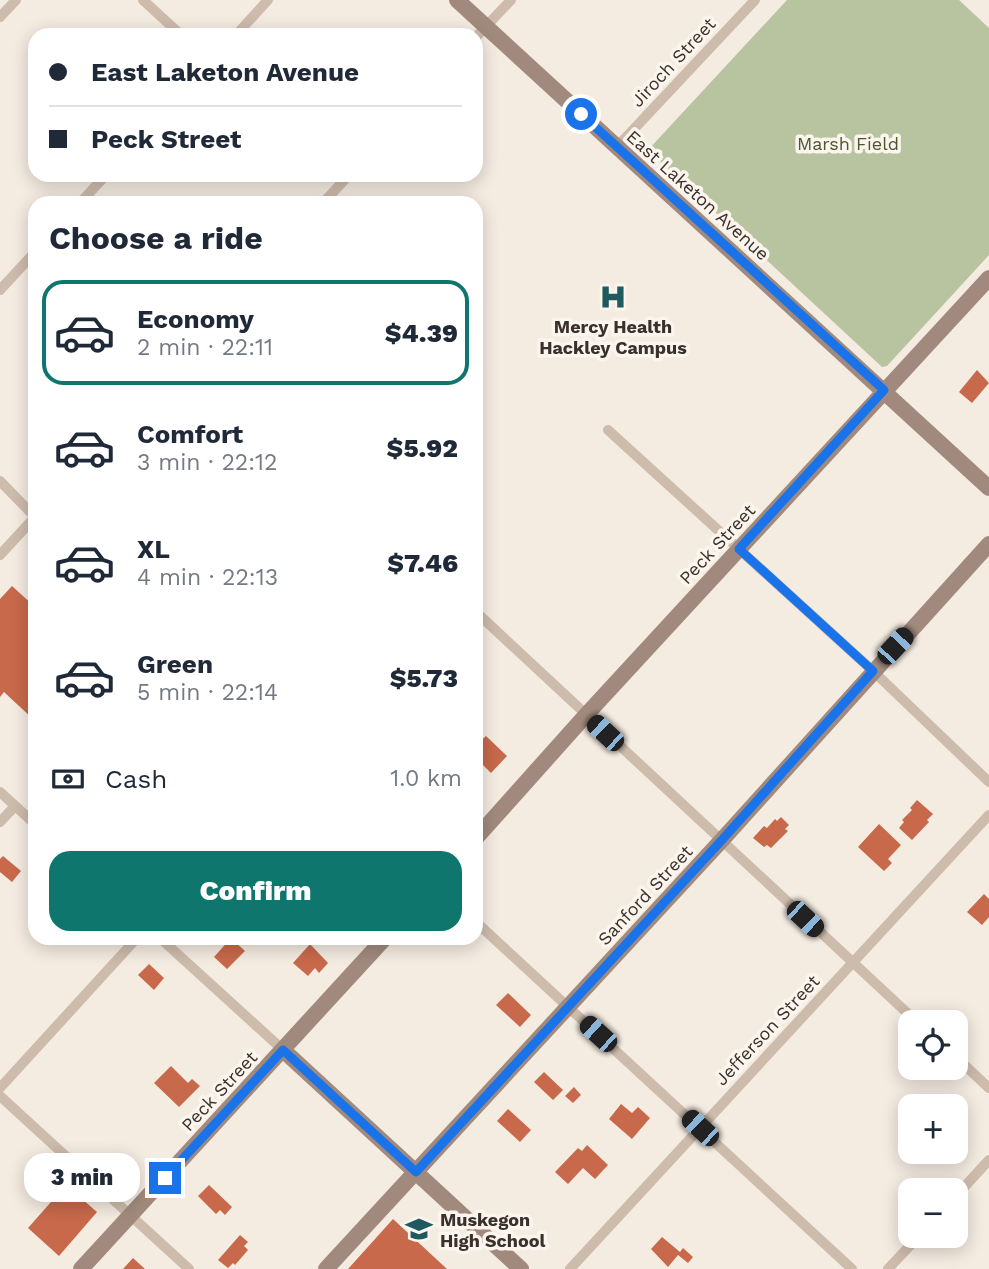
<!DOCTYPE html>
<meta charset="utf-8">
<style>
:root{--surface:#fff;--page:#f2f2f3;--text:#1f2937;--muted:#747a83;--line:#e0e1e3;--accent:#0f766e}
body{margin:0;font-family:"Work Sans",sans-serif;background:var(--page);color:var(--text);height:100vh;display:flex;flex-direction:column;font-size:26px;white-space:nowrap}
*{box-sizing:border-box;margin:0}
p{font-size:23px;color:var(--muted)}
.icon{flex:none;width:38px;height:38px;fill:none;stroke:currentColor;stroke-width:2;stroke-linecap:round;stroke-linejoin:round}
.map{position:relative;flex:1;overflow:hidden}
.side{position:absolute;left:28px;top:196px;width:455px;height:749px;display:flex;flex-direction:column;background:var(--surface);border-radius:21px;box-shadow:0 4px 18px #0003}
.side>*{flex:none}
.guide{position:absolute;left:28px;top:28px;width:455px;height:154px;border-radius:21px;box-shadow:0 4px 18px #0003;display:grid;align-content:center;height:154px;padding:0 21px;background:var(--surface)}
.buttons{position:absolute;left:898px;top:1010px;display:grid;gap:14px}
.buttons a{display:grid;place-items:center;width:70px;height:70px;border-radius:14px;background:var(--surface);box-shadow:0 4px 18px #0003;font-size:35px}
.end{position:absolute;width:32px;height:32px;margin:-16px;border:9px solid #1a73e8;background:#fff;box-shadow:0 0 0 4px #fff}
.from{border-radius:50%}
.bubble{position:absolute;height:49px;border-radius:21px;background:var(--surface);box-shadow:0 4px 18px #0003;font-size:23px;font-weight:800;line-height:49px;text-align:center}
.car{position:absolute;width:21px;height:42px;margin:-21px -10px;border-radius:9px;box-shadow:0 0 5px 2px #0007;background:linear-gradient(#222 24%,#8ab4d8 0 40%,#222 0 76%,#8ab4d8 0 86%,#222 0)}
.guide b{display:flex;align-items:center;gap:24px;height:66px;font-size:26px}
.guide b+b{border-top:2px solid var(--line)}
.guide i{width:18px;height:18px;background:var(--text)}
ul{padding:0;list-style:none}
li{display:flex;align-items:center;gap:21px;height:105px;margin:0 14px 10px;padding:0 7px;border:4px solid transparent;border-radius:21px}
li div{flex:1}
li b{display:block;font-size:26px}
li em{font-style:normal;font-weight:800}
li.current{border-color:var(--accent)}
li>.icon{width:63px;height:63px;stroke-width:1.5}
h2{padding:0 21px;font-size:32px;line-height:84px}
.pay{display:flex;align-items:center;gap:18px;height:77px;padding:0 21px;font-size:26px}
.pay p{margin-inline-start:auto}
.action{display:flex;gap:14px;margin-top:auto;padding:14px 21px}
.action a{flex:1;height:80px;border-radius:21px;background:var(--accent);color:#fff;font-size:28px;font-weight:800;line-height:80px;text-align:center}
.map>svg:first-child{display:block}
.green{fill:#b8c4a0}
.building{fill:#c8694b}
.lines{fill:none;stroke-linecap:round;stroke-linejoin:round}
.street{stroke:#cdbbac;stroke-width:10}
.secondary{stroke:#a18a7d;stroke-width:16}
.route{stroke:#1a73e8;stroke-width:9}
.labels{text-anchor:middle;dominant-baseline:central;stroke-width:7;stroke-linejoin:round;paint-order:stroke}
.street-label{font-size:18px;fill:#3b302b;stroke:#fbf5ee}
.park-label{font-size:18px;fill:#4a5a2e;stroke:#fbf5ee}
.poi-label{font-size:18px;font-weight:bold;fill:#3b302b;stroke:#fbf5ee}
</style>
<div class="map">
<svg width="989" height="1269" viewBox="0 0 989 1269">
<rect width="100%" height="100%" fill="#f4ebe1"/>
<path class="green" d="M787,0H959L989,28V255L887,366L882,367L648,150Z"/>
<path class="building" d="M977,370L989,383L972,403L959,392Z
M12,586L35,607L33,719L4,692L0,697V599Z
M486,736L507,756L491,773L476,758V753L481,748L477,744Z
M917,800L933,814L927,820L929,822L912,840L899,828L904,822L902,820L912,810L910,808Z
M781,817L789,825L785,829L788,831L771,848L767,845L764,847L753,838L764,826L767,828L775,819L777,821Z
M879,824L901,845L888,859L892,863L884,871L858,847Z
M3,856L21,871L12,882L0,872V859Z
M984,894L989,899V917L982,925L967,912Z
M231,938L245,951L227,969L214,957Z
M310,944L328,963L319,973L315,968L308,976L293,963Z
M149,964L164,978L154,990L138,975Z
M508,993L531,1015L520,1027L496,1005Z
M171,1066L188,1083L192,1079L200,1086L179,1107L154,1083Z
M544,1072L563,1090L553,1100L534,1082Z
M574,1087L581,1095L573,1103L565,1096Z
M621,1104L632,1113L638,1107L650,1118L632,1139L609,1119Z
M508,1109L531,1130L520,1142L497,1121Z
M587,1145L608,1165L595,1179L583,1168L568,1184L555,1172L578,1148L582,1151Z
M66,1185L97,1212L59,1256L28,1228Z
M209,1185L232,1207L225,1215L220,1210L216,1214L198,1196Z
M393,1219L447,1269H348Z
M240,1235L248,1242L244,1246L248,1250L235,1265L233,1263L228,1268L218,1260Z
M662,1237L680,1252L683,1248L693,1257L688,1263L678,1255L668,1267L651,1249Z
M133,1258L145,1269H123Z"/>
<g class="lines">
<path class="street" d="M143,0L181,35
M0,17L16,0
M236,35L268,0
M476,37L511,0
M617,147L755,0
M80,203L106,175
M323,203L349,175
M0,290L35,252
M608,430L873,671L989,782
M0,481L35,517
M0,555L35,517
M476,612L917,1022
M0,792L35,824
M0,822L15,806
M476,922L852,1269
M160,938L283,1050
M956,1057L989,1088
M0,1088L137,938
M0,1096L189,1269
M956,1196L989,1160
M570,1269L989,815
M888,1269L919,1236"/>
<path class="secondary" d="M457,0L989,488
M476,838L586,715L989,278
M283,1050L521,1269
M81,1269L385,938
M326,1269L721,841L989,544"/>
</g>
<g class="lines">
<path class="route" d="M165,1178L283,1050L416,1172L721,841L873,671L739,549L884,390L581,114"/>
</g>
<defs>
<symbol id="hospital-bare" viewBox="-9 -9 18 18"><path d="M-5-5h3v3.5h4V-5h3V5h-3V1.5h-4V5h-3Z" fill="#1f5a5e" stroke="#fbf5ee" stroke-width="2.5" paint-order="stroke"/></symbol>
<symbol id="school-bare" viewBox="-9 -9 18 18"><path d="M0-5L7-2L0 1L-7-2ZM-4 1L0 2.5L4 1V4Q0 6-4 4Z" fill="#1f5a5e" stroke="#fbf5ee" stroke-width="2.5" paint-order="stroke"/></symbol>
</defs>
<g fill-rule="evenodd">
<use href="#hospital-bare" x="594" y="278" width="38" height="38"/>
<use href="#school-bare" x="400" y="1210" width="38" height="38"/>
</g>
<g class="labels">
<g class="street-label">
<text transform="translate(673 62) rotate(-47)">Jiroch Street</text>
<text transform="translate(698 195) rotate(42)">East Laketon Avenue</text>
<text transform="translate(717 544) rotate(-47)">Peck Street</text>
<text transform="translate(645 895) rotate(-47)">Sanford Street</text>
<text transform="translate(767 1030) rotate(-47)">Jefferson Street</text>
<text transform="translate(219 1091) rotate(-47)">Peck Street</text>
</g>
<g class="park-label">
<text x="848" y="143">Marsh Field</text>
</g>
<g class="poi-label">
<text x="613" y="326">Mercy Health<tspan x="613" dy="21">Hackley Campus</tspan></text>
<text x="440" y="1219" text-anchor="start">Muskegon<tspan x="440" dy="21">High School</tspan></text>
</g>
</g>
</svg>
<div class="buttons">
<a><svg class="icon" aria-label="locate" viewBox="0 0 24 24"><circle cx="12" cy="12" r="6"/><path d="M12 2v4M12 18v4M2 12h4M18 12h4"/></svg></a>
<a>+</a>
<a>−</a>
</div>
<i class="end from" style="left:581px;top:114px"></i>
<i class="end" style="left:165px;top:1178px"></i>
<div class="bubble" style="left:24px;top:1153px;width:116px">3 min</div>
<i class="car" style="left:895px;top:646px;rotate:43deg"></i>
<i class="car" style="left:605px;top:733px;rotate:313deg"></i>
<i class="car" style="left:805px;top:919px;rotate:133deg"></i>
<i class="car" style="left:598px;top:1034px;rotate:312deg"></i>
<i class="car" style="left:700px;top:1128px;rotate:313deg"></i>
<div class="guide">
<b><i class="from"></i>East Laketon Avenue</b>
<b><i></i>Peck Street</b>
</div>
<section class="side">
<h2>Choose a ride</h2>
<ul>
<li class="current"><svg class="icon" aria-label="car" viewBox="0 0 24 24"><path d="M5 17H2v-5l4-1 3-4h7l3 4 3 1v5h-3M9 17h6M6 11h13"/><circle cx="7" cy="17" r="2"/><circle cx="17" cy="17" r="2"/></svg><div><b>Economy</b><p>2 min · 22:11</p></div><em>$4.39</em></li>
<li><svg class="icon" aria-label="car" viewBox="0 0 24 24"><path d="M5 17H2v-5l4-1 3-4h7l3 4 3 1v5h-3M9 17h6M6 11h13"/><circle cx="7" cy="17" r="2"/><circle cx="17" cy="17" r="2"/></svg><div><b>Comfort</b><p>3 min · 22:12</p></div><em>$5.92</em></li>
<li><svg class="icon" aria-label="car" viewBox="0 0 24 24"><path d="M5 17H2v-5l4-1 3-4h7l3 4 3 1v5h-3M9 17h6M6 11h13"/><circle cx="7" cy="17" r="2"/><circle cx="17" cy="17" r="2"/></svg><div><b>XL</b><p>4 min · 22:13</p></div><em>$7.46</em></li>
<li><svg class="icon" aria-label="car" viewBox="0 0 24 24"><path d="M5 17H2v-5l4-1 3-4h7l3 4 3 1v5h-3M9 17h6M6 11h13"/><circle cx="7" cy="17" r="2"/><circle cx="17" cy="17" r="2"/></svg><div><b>Green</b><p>5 min · 22:14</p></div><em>$5.73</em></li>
</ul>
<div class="pay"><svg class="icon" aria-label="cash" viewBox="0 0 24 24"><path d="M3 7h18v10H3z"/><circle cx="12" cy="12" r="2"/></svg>Cash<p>1.0 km</p></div>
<div class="action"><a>Confirm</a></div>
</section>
</div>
